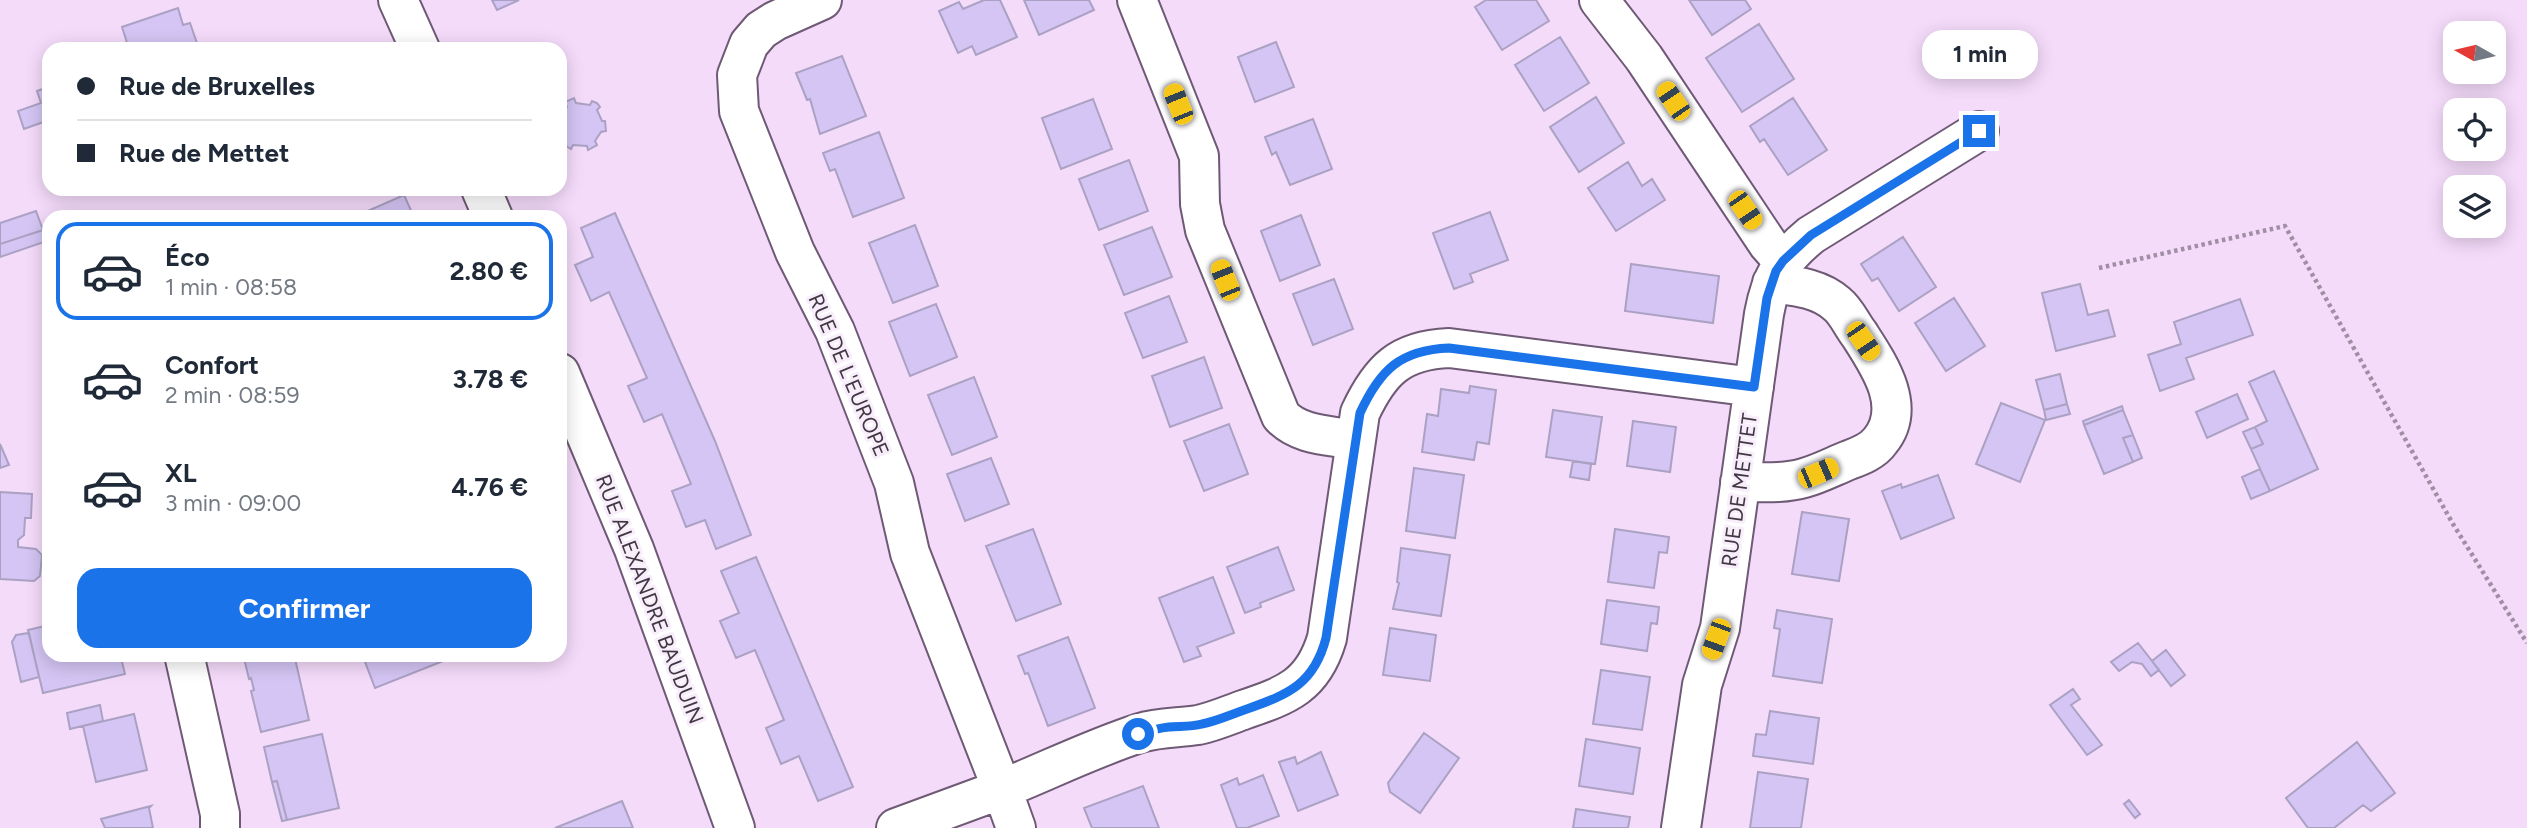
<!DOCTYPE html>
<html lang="fr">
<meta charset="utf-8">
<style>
:root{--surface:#fff;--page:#f2f2f3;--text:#1f2937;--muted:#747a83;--line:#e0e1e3;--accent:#1a73e8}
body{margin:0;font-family:Figtree,sans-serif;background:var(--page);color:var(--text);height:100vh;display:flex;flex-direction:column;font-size:26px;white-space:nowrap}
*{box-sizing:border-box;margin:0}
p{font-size:23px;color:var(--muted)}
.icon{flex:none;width:38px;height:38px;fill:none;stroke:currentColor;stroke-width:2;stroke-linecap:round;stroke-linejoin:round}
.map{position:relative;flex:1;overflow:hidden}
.panel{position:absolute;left:42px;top:210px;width:525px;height:452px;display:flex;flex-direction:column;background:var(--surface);border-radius:21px;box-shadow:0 4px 18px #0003}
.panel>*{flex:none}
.guide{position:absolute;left:42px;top:42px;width:525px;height:154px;border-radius:21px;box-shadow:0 4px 18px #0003;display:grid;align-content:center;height:154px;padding:0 35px;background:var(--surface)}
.needle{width:46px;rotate:278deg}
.fabs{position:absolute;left:2443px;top:21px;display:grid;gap:14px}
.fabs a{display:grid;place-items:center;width:63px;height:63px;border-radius:14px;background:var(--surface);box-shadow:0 4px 18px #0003;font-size:35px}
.end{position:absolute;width:32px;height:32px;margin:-16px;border:9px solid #1a73e8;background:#fff;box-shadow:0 0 0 4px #fff}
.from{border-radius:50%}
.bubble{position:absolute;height:49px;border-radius:21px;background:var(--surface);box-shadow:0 4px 18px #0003;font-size:23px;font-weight:700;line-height:49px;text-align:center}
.car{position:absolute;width:21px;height:42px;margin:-21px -10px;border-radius:9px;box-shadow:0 0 5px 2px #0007;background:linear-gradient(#f5c518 24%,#345 0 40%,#f5c518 0 76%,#345 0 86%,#f5c518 0)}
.guide b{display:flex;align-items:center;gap:24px;height:66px;font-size:26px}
.guide b+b{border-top:2px solid var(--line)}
.guide i{width:18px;height:18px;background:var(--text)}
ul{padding:12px 0 0;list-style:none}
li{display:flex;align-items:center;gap:21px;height:98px;margin:0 14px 10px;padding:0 21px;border:4px solid transparent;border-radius:21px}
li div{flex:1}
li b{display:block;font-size:26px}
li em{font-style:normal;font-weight:700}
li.current{border-color:var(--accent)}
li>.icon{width:63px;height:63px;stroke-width:1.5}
.primary-button{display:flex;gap:14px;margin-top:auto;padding:14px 35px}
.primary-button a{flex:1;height:80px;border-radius:21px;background:var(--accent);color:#fff;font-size:28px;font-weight:700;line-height:80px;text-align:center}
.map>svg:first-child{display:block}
.building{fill:#d4c5f4;stroke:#aba1c3;stroke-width:2}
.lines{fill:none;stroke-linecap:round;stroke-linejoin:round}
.minor-casing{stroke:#6f5a75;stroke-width:42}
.path{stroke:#a08ea4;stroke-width:4.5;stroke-dasharray:3.5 3.5;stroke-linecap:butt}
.minor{stroke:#fff;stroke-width:38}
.route{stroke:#1a73e8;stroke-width:9}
.labels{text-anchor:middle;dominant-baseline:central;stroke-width:6;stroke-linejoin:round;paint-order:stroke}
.street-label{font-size:21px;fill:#413844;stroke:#f8eefb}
</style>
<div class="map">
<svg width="2527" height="828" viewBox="0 0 2527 828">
<rect width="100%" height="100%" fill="#f4dbfa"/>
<path class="building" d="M492,0H519L497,10Z
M984,0H1000L1017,37L976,55L972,46L958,53L939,11L959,2L963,9Z
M1024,0H1089L1094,10L1039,35Z
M1486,0H1536L1549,21L1502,50L1475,7Z
M1689,0H1745L1751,9L1712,35Z
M178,8L183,25L190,23L199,49H129L122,27Z
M1759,24L1794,79L1742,112L1706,58Z
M1560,37L1589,83L1544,111L1515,65Z
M1276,42L1294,87L1255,102L1238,57Z
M842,56L866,116L820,134L810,99L807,100L796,73Z
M49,87V120L24,129L18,111L41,103L37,91Z
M1596,97L1624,143L1579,172L1550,127Z
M574,98L576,103L590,105L592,101L597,103L600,107L597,110L602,121H605L606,131L601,132L595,141L597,145L588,150L587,146L573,145L571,149L563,144L566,140L560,133V116L567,107L565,102Z
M1793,98L1827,150L1788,175L1764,139L1760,142L1750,126Z
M1093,99L1112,149L1061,169L1042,118Z
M1313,119L1332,169L1290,185L1276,152L1272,155L1265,137Z
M879,132L904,198L853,217L835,169L830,171L823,153Z
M1129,160L1148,211L1099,230L1079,179Z
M1628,162L1642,186L1652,179L1665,200L1616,231L1588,188Z
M404,195L414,217H354Z
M36,211L43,230L0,244V223Z
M1490,212L1508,260L1470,274L1473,282L1454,289L1433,233Z
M615,213L715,441L751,535L716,549L705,520L686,527L672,491L691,484L662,414L644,422L628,386L647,378L609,292L591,301L575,265L593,257L581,228Z
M1301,215L1320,265L1280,281L1261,231Z
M915,225L938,286L893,303L869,243Z
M1152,227L1172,277L1124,295L1104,245Z
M43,230L47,241L0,257V244Z
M1903,237L1936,287L1899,311L1878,278L1872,281L1861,264Z
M1631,264L1719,276L1713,323L1625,311Z
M1334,279L1353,329L1313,345L1293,294Z
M2080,284L2088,315L2108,310L2115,336L2056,351L2042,293Z
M1169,296L1187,342L1143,358L1125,313Z
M1954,298L1985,346L1946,371L1915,323Z
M2240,299L2253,335L2186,358L2194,379L2160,391L2148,355L2181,344L2174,322Z
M936,304L957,357L910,376L889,322Z
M1204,357L1222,408L1170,427L1152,376Z
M2274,371L2318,469L2270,491L2251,449L2263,444L2255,427L2267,421L2249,382Z
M2060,374L2067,404L2044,410L2036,380Z
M974,377L997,437L952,455L928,395Z
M1470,386L1496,390L1489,444L1477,442L1474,460L1422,452L1427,414L1438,416L1441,389L1469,393Z
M2237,394L2248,419L2207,438L2196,412Z
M2001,403L2045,420L2020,482L1976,464Z
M2067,404L2070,414L2046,420L2044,410Z
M2122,406L2123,410L2084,425L2083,421Z
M1553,410L1602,417L1595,464L1546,457Z
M2123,410L2133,435L2123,438L2133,462L2104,474L2084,425Z
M1633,421L1676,427L1670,472L1627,466Z
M1229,424L1248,474L1204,491L1184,441Z
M2255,427L2263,444L2251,449L2243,432Z
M2133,435L2142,458L2133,462L2123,438Z
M0,444L9,465L0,468Z
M991,458L1009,504L965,521L947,474Z
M1573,461L1591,464L1589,480L1570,477Z
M1414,468L1464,475L1455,538L1406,531Z
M2260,469L2270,491L2251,499L2242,477Z
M1938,475L1954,518L1901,539L1882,491L1901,484L1902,488Z
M0,492L32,494L31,518H25L24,535L18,540V547L36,549L42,555L40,576L34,581L0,579Z
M1802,512L1849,519L1839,581L1792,574Z
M1033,529L1061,604L1016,621L986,546Z
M1615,529L1669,537L1667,553L1659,552L1654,588L1608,582Z
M1278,547L1294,590L1260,603L1261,607L1245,613L1227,567Z
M1401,548L1450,555L1441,616L1393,609L1399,583L1397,582Z
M756,557L853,787L818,801L799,756L781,764L766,728L784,720L755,650L736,658L720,621L739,613L721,571Z
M1213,577L1234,633L1197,647L1201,656L1184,662L1159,598Z
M1607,600L1659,607L1657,624L1651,623L1647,651L1601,644Z
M1777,610L1832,619L1822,683L1773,676L1780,629L1774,628Z
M49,625V654H120L125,674L43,693L28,630Z
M1390,628L1436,635L1430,681L1383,675Z
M29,633L39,677L21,682L12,642L16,635Z
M1068,637L1095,708L1048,726L1028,673L1025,674L1018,656Z
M2138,643L2159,670L2151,676L2142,664L2132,662L2119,671L2111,662Z
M2166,650L2185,675L2171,686L2152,661Z
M243,654H294L309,720L261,732L251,691L254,690L251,678L249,679Z
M362,654H455L456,656L375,688Z
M1601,670L1650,677L1642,730L1593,724Z
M2073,689L2080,699L2071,705L2102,745L2087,755L2050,705Z
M100,705L103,721L70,729L67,713Z
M1770,711L1819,718L1813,764L1753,756L1756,734L1766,735Z
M134,714L147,770L96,782L83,726Z
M1424,733L1459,758L1420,813L1390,792L1388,783Z
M322,734L339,808L287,820L277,781L272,782L264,747Z
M1586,739L1640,748L1633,794L1579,786Z
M2357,742L2395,793L2371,811L2363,805L2334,828H2308L2286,798Z
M1321,752L1338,795L1298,811L1279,762L1295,757L1297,764Z
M1758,772L1808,779L1801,828H1750Z
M1263,775L1279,816L1247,828H1237L1221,785L1237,778L1239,785Z
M277,781L287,820L282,821L272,782Z
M1143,786L1159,828H1092L1084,808Z
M2129,800L2140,814L2135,818L2124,804Z
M622,801L633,828H555Z
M151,806L149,808L153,828H105L101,819Z
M1576,809L1630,817L1628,828H1573Z"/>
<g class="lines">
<defs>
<path id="minor" d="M398,0L420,49
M822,0L775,21L761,30L749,44L737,75L739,111L795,252L835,331L894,483L910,553L1002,789C1047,771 1093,748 1140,733C1159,727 1178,728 1198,725C1213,722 1229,715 1243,710C1287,695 1313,686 1327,638L1360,413C1380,370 1400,350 1449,348L1754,387
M1137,0L1199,156L1200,204L1205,230L1281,416C1300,436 1329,435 1355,440
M1599,0L1644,58L1768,244L1783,261
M481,189L493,217
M560,373L634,549L735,828
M1740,482C1761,482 1783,484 1804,478C1819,474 1834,466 1849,460C1860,456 1873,451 1880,441C1908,407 1879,365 1859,334C1852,325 1846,311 1837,304C1819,288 1795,286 1772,283
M184,654L220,814V828
M896,828L1002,789L1016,828
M1681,828L1702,685L1720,628L1764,314C1771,276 1782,259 1811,235L1979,131"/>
</defs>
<use href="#minor" class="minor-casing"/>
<path class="path" d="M2099,268L2285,226L2453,524L2527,643"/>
<use href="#minor" class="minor"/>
</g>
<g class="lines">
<path class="route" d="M1138,734C1148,731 1159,728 1169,727C1180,726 1191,727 1202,724C1217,721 1232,714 1247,709C1289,694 1314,684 1326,638L1360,413C1380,370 1400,350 1449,348L1754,387L1767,298L1776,271L1783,261L1811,235L1979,131"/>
</g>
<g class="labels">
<g class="street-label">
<text transform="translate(849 375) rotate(67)">RUE DE L'EUROPE</text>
<text transform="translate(1739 490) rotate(-82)">RUE DE METTET</text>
<text transform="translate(650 599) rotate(69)">RUE ALEXANDRE BAUDUIN</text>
</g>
</g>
</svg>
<div class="fabs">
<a><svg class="needle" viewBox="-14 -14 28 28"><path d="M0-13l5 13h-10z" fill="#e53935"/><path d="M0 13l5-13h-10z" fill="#747a83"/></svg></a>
<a><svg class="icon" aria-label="locate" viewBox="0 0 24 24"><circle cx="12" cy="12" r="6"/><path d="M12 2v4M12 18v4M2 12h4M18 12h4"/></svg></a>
<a><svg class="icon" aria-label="layers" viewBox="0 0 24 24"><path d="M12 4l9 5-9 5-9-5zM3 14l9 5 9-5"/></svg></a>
</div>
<i class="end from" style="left:1138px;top:734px"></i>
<i class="end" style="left:1979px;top:131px"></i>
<div class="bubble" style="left:1922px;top:30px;width:116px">1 min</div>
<i class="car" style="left:1673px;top:101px;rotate:326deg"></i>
<i class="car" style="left:1178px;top:104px;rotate:338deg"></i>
<i class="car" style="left:1745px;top:210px;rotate:146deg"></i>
<i class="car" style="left:1225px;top:280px;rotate:338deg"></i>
<i class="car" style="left:1863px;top:341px;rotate:146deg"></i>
<i class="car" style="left:1818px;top:473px;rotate:67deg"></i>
<i class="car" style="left:1716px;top:639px;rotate:200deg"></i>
<div class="guide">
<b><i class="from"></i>Rue de Bruxelles</b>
<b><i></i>Rue de Mettet</b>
</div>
<section class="panel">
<ul>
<li class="current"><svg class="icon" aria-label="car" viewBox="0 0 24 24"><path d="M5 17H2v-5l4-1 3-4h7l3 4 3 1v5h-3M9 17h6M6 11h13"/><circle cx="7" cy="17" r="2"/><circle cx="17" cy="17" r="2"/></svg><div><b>Éco</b><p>1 min · 08:58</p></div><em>2.80 €</em></li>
<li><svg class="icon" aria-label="car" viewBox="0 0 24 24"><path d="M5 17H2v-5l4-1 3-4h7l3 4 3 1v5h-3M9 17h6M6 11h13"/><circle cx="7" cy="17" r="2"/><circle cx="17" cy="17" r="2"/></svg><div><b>Confort</b><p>2 min · 08:59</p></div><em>3.78 €</em></li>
<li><svg class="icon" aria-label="car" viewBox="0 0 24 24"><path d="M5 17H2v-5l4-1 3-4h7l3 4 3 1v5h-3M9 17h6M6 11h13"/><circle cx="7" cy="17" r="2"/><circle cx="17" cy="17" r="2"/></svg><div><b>XL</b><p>3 min · 09:00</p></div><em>4.76 €</em></li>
</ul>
<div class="primary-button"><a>Confirmer</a></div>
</section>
</div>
